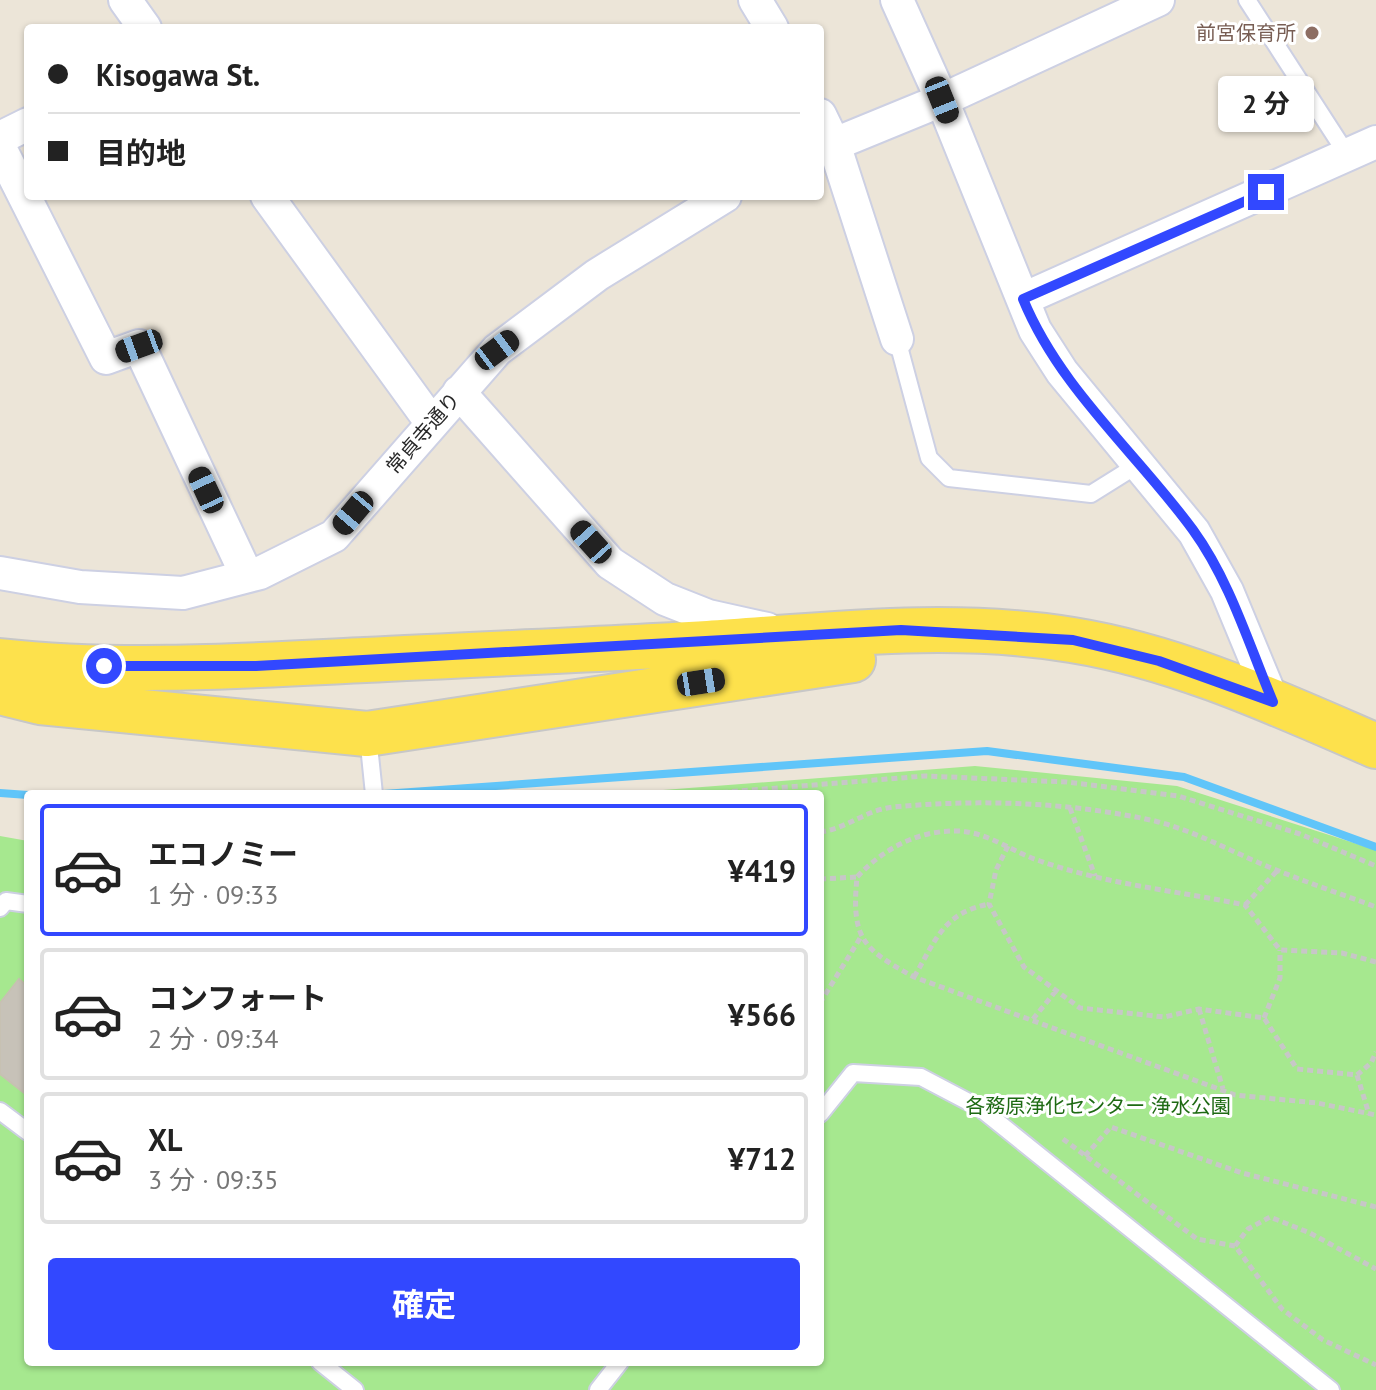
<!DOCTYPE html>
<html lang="ja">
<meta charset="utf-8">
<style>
:root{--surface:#fff;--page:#f6f6f6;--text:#222;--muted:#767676;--line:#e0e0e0;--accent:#3248ff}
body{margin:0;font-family:"PT Sans","Noto Sans JP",sans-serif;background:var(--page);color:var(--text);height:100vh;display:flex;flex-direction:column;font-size:30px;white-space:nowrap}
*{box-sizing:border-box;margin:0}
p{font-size:26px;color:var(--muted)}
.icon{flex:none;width:44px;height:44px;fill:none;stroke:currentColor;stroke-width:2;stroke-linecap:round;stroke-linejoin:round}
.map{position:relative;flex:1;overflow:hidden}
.side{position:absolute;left:24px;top:790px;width:800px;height:576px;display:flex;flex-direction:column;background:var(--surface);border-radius:8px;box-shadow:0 2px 6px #0004}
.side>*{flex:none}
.top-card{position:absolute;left:24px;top:24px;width:800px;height:176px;border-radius:8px;box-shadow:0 2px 6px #0004;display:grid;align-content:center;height:176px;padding:0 24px;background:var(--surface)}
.end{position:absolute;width:36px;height:36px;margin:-18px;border:10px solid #3248ff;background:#fff;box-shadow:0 0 0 4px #fff}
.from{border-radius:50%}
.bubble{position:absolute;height:56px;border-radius:8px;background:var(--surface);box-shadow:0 2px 6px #0004;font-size:26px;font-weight:700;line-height:56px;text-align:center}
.car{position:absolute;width:24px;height:48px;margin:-24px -12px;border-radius:10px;box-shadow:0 0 6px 2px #0007;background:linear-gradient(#222 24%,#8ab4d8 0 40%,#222 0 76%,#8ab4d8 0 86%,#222 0)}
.top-card b{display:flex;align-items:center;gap:28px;height:76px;font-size:30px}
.top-card b+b{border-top:2px solid var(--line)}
.top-card i{width:20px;height:20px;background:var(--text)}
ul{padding:14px 0 0;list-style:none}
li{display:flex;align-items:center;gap:24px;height:132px;margin:0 16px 12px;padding:0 8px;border:4px solid var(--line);border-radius:8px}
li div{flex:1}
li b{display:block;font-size:30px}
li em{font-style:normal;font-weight:700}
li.on{border-color:var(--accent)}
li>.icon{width:72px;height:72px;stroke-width:1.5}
.primary-button{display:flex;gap:16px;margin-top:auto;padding:16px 24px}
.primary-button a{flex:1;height:92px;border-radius:8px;background:var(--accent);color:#fff;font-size:32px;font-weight:700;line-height:92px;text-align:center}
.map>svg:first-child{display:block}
.green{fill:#a6e88f}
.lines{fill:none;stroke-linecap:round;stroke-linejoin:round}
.stream{stroke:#60c5f9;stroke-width:8}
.building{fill:#c7c2b8;stroke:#c7c1b2;stroke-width:2}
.service-casing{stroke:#cdd0e3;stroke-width:20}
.minor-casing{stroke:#cdd0e3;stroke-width:36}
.primary-casing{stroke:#c7c7c7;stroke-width:48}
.path{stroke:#c7c7c7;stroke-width:5;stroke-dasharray:6 4;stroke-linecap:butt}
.service{stroke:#fff;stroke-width:16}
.minor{stroke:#fff;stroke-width:32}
.primary{stroke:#fde14c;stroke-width:44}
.route{stroke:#3248ff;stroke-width:10}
.education-dot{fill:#8d6e63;stroke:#fff;stroke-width:3}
.labels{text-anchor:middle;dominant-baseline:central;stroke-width:6;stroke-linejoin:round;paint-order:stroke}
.education-label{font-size:20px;fill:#785e54;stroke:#fff;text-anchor:end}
.street-label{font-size:20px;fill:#282828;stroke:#fff}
.park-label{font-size:20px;fill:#1e6a13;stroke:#fff}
</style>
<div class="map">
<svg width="1376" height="1390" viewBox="0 0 1376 1390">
<rect width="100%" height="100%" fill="#ece5d8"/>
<path class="green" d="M975,766L1177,786L1376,850V1390H0V836L28,841V1362H820V794H611Z"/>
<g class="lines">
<path class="stream" d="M0,793L28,795
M383,794L987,751L1184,777L1376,847"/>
</g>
<path class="building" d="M19,979L28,987V1096L0,1074V1003Z"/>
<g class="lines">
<defs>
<path id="service" d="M1247,0L1348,156
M897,339L929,458L949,478L1091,494L1139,464
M368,736L374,794
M0,908L6,901L28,904
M0,1111L28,1132
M820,1114L853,1073L921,1077L980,1108L1331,1390
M320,1362L355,1390
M598,1390L620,1362"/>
<path id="minor" d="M125,0L145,28
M755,0L772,28
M897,0L942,100L1035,330L1062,372L1194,532L1227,591L1273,702
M820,115L834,144L897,339
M0,138L28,124
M0,148L106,358L139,346L247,576
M820,150L942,100L1158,0
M267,196L431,422
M1023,299L1376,142
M459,392L610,563L665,599L708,616L767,629
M0,573L80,587L183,593L260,573L334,536L497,350L597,275L725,196"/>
<path id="primary" d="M0,661C120,674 244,666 365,660C479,654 594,650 708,643C828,635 952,620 1072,640C1178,657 1279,704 1376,746
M0,692L40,702L367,734L853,660"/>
</defs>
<use href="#service" class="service-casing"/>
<use href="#minor" class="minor-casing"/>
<use href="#primary" class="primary-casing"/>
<path class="path" d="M702,794L925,776L1067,782L1178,796L1300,834L1376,866
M1070,808L1095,876
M820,832C846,829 867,809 894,807C981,799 1070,802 1155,821C1199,832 1237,855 1279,871C1311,884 1344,895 1376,907
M1008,846L996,870L989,904L1024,967L1080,1008L1164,1017L1199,1009L1264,1018L1297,1069L1357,1075L1371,1063L1376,1052
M820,879L857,877
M1245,905L1277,871
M1376,962L1342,953L1280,950L1245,905C1178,891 1105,884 1040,861C1012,852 985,830 954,831C916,831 882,850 857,877C851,939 863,949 914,977L1235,1095L1317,1103L1376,1115
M914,977C936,940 943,913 989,904
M820,1003L862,935
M1199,1009L1223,1089
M1264,1018L1280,978V950
M1033,1019L1055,992
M1357,1075L1369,1114
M1063,1139L1197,1239L1235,1246L1282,1309L1323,1340L1376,1365
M1085,1156L1111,1127L1242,1173L1376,1207
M1235,1246L1248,1229L1270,1217L1310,1233L1376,1269"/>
<use href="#service" class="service"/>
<use href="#minor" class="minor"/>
<use href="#primary" class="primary"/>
</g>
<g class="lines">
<path class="route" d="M104,666H256L901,630L1073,640L1159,661L1273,702C1249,645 1230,581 1193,530C1136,452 1060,389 1023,299L1266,192"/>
</g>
<circle class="education-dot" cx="1312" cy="33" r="8"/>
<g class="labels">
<g class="education-label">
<text x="1296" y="33">前宮保育所</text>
</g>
<g class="street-label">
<text transform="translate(423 433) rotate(-49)">常貞寺通り</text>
</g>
<g class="park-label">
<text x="1098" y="1106">各務原浄化センター 浄水公園</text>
</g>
</g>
</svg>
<i class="end from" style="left:104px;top:666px"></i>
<i class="end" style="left:1266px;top:192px"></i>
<div class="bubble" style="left:1218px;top:76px;width:96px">2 分</div>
<i class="car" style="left:942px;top:100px;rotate:158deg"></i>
<i class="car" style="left:139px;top:346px;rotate:250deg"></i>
<i class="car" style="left:497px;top:350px;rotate:53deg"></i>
<i class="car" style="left:206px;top:490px;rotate:335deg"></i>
<i class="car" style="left:353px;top:513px;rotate:220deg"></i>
<i class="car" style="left:591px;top:542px;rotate:318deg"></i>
<i class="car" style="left:701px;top:682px;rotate:81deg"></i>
<div class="top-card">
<b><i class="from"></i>Kisogawa St.</b>
<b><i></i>目的地</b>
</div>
<section class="side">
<ul>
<li class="on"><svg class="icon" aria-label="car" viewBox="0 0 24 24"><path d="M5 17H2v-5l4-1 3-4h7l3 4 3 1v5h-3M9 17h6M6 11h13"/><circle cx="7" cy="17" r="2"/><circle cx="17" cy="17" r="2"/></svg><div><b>エコノミー</b><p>1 分 · 09:33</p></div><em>¥419</em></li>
<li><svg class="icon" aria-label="car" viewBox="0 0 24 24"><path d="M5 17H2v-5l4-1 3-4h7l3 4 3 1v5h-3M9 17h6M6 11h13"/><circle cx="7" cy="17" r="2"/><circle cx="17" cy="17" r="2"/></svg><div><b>コンフォート</b><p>2 分 · 09:34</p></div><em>¥566</em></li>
<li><svg class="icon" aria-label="car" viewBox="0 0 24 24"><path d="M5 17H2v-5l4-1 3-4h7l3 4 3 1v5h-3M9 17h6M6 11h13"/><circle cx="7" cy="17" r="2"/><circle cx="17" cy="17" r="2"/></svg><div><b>XL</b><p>3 分 · 09:35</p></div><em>¥712</em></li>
</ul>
<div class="primary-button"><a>確定</a></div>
</section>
</div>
